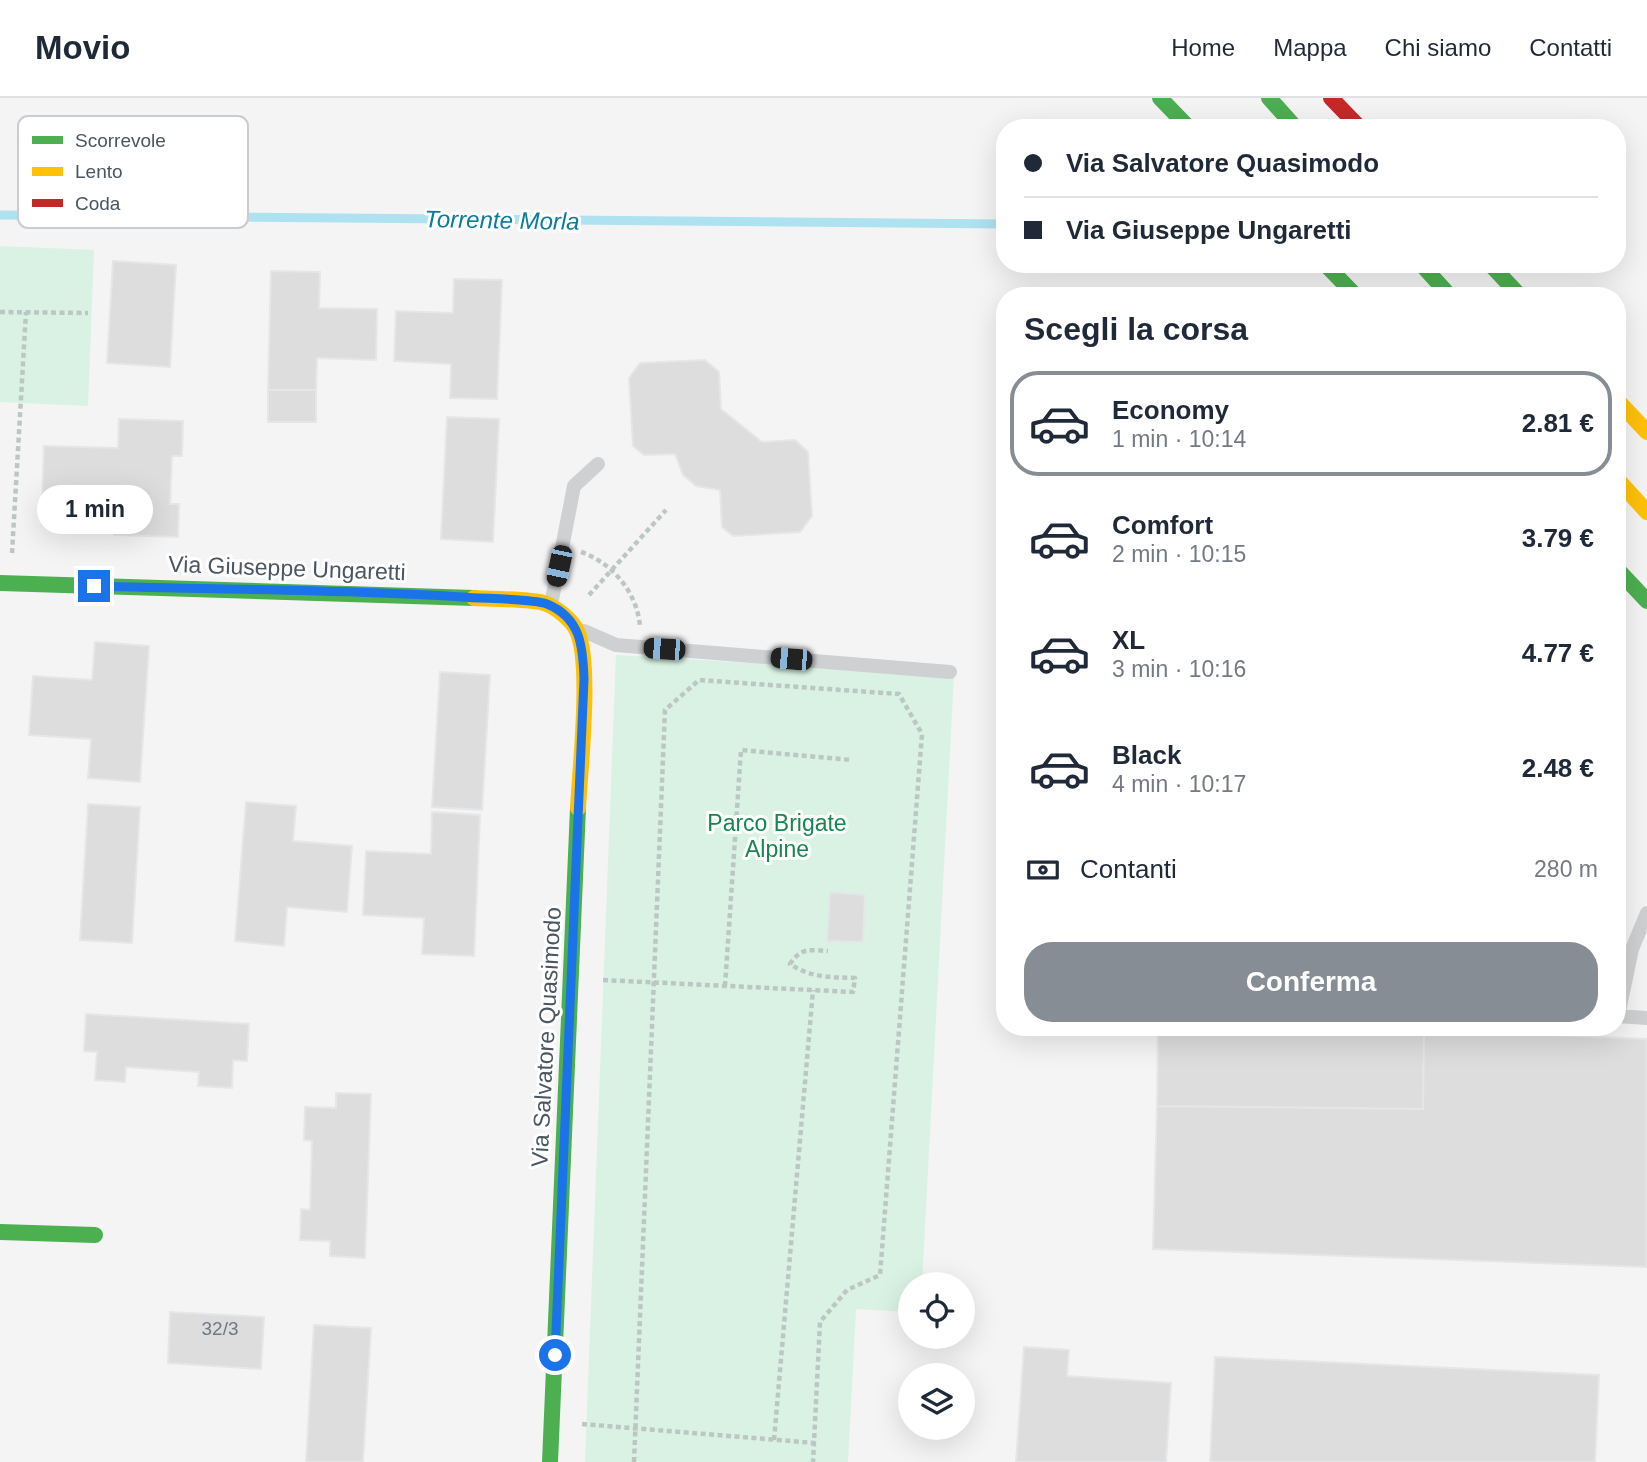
<!DOCTYPE html>
<html lang="it">
<meta charset="utf-8">
<style>
:root{--surface:#fff;--page:#f6f6f7;--text:#1f2937;--muted:#747a83;--line:#e0e1e3;--accent:#868d94}
body{margin:0;font-family:Arial,sans-serif;background:var(--page);color:var(--text);height:100vh;display:flex;flex-direction:column;font-size:26px;white-space:nowrap}
*{box-sizing:border-box;margin:0}
p{font-size:23px;color:var(--muted)}
.icon{flex:none;width:38px;height:38px;fill:none;stroke:currentColor;stroke-width:2;stroke-linecap:round;stroke-linejoin:round}
.map{position:relative;flex:1;overflow:hidden}
.details{position:absolute;left:996px;top:189px;width:630px;height:749px;display:flex;flex-direction:column;background:var(--surface);border-radius:28px;box-shadow:0 7px 28px #0002}
.details>*{flex:none}
.hud{position:absolute;left:996px;top:21px;width:630px;height:154px;border-radius:28px;box-shadow:0 7px 28px #0002;display:grid;align-content:center;height:154px;padding:0 28px;background:var(--surface)}
.controls{position:absolute;left:898px;top:1174px;display:grid;gap:14px}
.controls a{display:grid;place-items:center;width:77px;height:77px;border-radius:50%;background:var(--surface);box-shadow:0 7px 28px #0002;font-size:35px}
.end{position:absolute;width:32px;height:32px;margin:-16px;border:9px solid #1a73e8;background:#fff;box-shadow:0 0 0 4px #fff}
.from{border-radius:50%}
.bubble{position:absolute;height:49px;border-radius:24px;background:var(--surface);box-shadow:0 7px 28px #0002;font-size:23px;font-weight:700;line-height:49px;text-align:center}
.car{position:absolute;width:21px;height:42px;margin:-21px -10px;border-radius:9px;box-shadow:0 0 5px 2px #0007;background:linear-gradient(#222 24%,#8ab4d8 0 40%,#222 0 76%,#8ab4d8 0 86%,#222 0)}
.hud b{display:flex;align-items:center;gap:24px;height:66px;font-size:26px}
.hud b+b{border-top:2px solid var(--line)}
.hud i{width:18px;height:18px;background:var(--text)}
ul{padding:0;list-style:none}
li{display:flex;align-items:center;gap:21px;height:105px;margin:0 14px 10px;padding:0 14px;border:4px solid transparent;border-radius:28px}
li div{flex:1}
li b{display:block;font-size:26px}
li em{font-style:normal;font-weight:700}
li.current{border-color:var(--accent)}
li>.icon{width:63px;height:63px;stroke-width:1.5}
h2{padding:0 28px;font-size:32px;line-height:84px}
.pay{display:flex;align-items:center;gap:18px;height:77px;padding:0 28px;font-size:26px}
.pay p{margin-inline-start:auto}
.primary-button{display:flex;gap:14px;margin-top:auto;padding:14px 28px}
.primary-button a{flex:1;height:80px;border-radius:28px;background:var(--accent);color:#fff;font-size:28px;font-weight:700;line-height:80px;text-align:center}
header{display:flex;align-items:center;gap:42px;box-sizing:border-box;height:98px;padding:0 35px;background:var(--surface);border-bottom:2px solid var(--line)}
header strong{font-size:33px}
nav{display:flex;gap:38px;margin-inline-start:auto;font-size:24px}
.map>svg:first-child{display:block}
.green{fill:#d9f2e3}
.lines{fill:none;stroke-linecap:round;stroke-linejoin:round}
.stream{stroke:#aee2f0;stroke-width:9}
.building{fill:#ddddde;stroke:#e5e6e7;stroke-width:2}
.path{stroke:#bcc7c4;stroke-width:4.5;stroke-dasharray:5 3.5;stroke-linecap:butt}
.lane{stroke:#ced0d2;stroke-width:14}
.fast{stroke:#4caf50;stroke-width:16}
.slow{stroke:#ffc107;stroke-width:16}
.jam{stroke:#c62828;stroke-width:16}
.route{stroke:#1a73e8;stroke-width:9}
.labels{text-anchor:middle;dominant-baseline:central;stroke-width:6;stroke-linejoin:round;paint-order:stroke}
.number-label{font-size:19px;fill:#707881}
.street-label{font-size:23px;fill:#4a5661;stroke:#fff}
.park-label{font-size:23px;fill:#17864f;stroke:#fff}
.water-label{font-size:24px;font-style:italic;fill:#0c7c9b;stroke:#fff}
.key{fill:#fff;stroke:#c9ccd0;stroke-width:2}
.key-label{font-size:19px;fill:#4a5661}
</style>
<header>
<strong>Movio</strong>
<nav><a>Home</a><a>Mappa</a><a>Chi siamo</a><a>Contatti</a></nav>
</header>
<div class="map">
<svg width="1647" height="1364" viewBox="0 0 1647 1364">
<rect width="100%" height="100%" fill="#f4f4f4"/>
<path class="green" d="M0,148L94,152L88,308L0,304Z
M616,557L954,577L922,1186H910V1214L856,1211L848,1364H585Z"/>
<g class="lines">
<path class="stream" d="M0,117L1004,126"/>
</g>
<path class="building" d="M113,163L176,167L170,269L107,265Z
M271,173L320,174L319,210L377,211L376,262L317,260L316,292H268Z
M454,181L502,182L497,301L450,300L451,266L394,263L396,213L453,215Z
M705,262L719,274L721,311L762,344L795,342L808,354L812,418L800,434L733,438L722,429L720,392L696,388L683,377L675,356L644,357L633,348L629,280L640,265Z
M268,292H316V324H268Z
M447,319L499,321L493,444L441,441Z
M119,321L183,323L182,358H172L170,406H179L178,439L114,437L115,406L42,403L44,348L118,350Z
M95,544L149,548L140,684L88,680L91,641L29,637L33,578L92,582Z
M440,574L490,577L482,712L432,709Z
M246,704L296,708L293,743L352,748L347,814L287,809L284,848L235,843Z
M88,706L140,709L132,845L80,842Z
M432,714L480,717L474,858L422,856L424,820L363,817L366,753L431,756Z
M830,794L865,797L863,844L827,843Z
M86,916L249,926L247,963L233,962L232,990L198,988L199,974L126,969L125,984L95,982L97,954L84,953Z
M1158,929H1424L1423,1011L1157,1008Z
M1424,932L1647,941V1169L1153,1151L1157,1008L1423,1011Z
M336,995L371,996L365,1160L330,1158V1143L300,1142L301,1111L310,1112L312,1043L304,1042L305,1009L336,1010Z
M170,1214L264,1219L261,1271L168,1265Z
M314,1227L371,1230L363,1364H306Z
M1024,1249L1069,1252L1067,1278L1171,1285L1166,1364H1016Z
M1215,1259L1599,1277L1595,1364H1210Z"/>
<g class="lines">
<path class="path" d="M0,214L88,215
M581,454C613,465 637,495 640,528
M12,455L26,214
M589,497L666,412
M603,882L853,894L855,880C831,879 811,880 790,866C801,849 810,852 828,853
M725,888L741,652L851,662
M582,1326L815,1345
M774,1342L813,892
M634,1364L665,612L699,582L899,596L922,636L880,1177L847,1192L820,1224L813,1364"/>
<path class="lane" d="M551,507L574,388L598,366
M584,533L616,547L950,574
M1617,918L1647,920
M1618,918L1632,851L1647,815"/>
<path class="fast" d="M1160,0L1189,30
M1269,0L1296,30
M1325,166L1356,198
M1421,166L1450,198
M1490,166L1520,198
M1617,471L1647,503
M0,485L474,500
M0,1134L95,1137
M550,1364L578,710"/>
<path class="slow" d="M1617,302L1647,334
M1617,381L1647,414
M474,500C491,501 531,501 544,505C556,509 572,522 577,533C592,565 580,670 578,710"/>
<path class="jam" d="M1331,0L1360,30"/>
</g>
<g class="lines">
<path class="route" d="M94,488C217,492 340,491 462,499C481,501 532,500 547,506C581,520 583,549 584,581L555,1257"/>
</g>
<g class="labels">
<g class="number-label">
<text x="220" y="1230">32/3</text>
</g>
<g class="street-label">
<text transform="translate(287 470) rotate(2)">Via Giuseppe Ungaretti</text>
<text transform="translate(546 939) rotate(-87)">Via Salvatore Quasimodo</text>
</g>
<g class="park-label">
<text x="777" y="725">Parco Brigate<tspan x="777" dy="26">Alpine</tspan></text>
</g>
<g class="water-label">
<text transform="translate(502 122) rotate(1)">Torrente Morla</text>
</g>
</g>
<rect x="18" y="18" width="230" height="112" rx="10" class="key"/>
<rect x="32" y="38" width="31" height="8" fill="#4caf50"/>
<rect x="32" y="69" width="31" height="9" fill="#ffc107"/>
<rect x="32" y="101" width="31" height="8" fill="#c62828"/>
<g class="key-label">
<text x="75" y="49">Scorrevole</text>
<text x="75" y="80">Lento</text>
<text x="75" y="112">Coda</text>
</g>
</svg>
<div class="controls">
<a><svg class="icon" aria-label="locate" viewBox="0 0 24 24"><circle cx="12" cy="12" r="6"/><path d="M12 2v4M12 18v4M2 12h4M18 12h4"/></svg></a>
<a><svg class="icon" aria-label="layers" viewBox="0 0 24 24"><path d="M12 4l9 5-9 5-9-5zM3 14l9 5 9-5"/></svg></a>
</div>
<i class="end from" style="left:555px;top:1257px"></i>
<i class="end" style="left:94px;top:488px"></i>
<div class="bubble" style="left:37px;top:387px;width:116px">1 min</div>
<i class="car" style="left:559px;top:468px;rotate:192deg"></i>
<i class="car" style="left:664px;top:551px;rotate:274deg"></i>
<i class="car" style="left:791px;top:561px;rotate:275deg"></i>
<div class="hud">
<b><i class="from"></i>Via Salvatore Quasimodo</b>
<b><i></i>Via Giuseppe Ungaretti</b>
</div>
<section class="details">
<h2>Scegli la corsa</h2>
<ul>
<li class="current"><svg class="icon" aria-label="car" viewBox="0 0 24 24"><path d="M5 17H2v-5l4-1 3-4h7l3 4 3 1v5h-3M9 17h6M6 11h13"/><circle cx="7" cy="17" r="2"/><circle cx="17" cy="17" r="2"/></svg><div><b>Economy</b><p>1 min · 10:14</p></div><em>2.81 €</em></li>
<li><svg class="icon" aria-label="car" viewBox="0 0 24 24"><path d="M5 17H2v-5l4-1 3-4h7l3 4 3 1v5h-3M9 17h6M6 11h13"/><circle cx="7" cy="17" r="2"/><circle cx="17" cy="17" r="2"/></svg><div><b>Comfort</b><p>2 min · 10:15</p></div><em>3.79 €</em></li>
<li><svg class="icon" aria-label="car" viewBox="0 0 24 24"><path d="M5 17H2v-5l4-1 3-4h7l3 4 3 1v5h-3M9 17h6M6 11h13"/><circle cx="7" cy="17" r="2"/><circle cx="17" cy="17" r="2"/></svg><div><b>XL</b><p>3 min · 10:16</p></div><em>4.77 €</em></li>
<li><svg class="icon" aria-label="car" viewBox="0 0 24 24"><path d="M5 17H2v-5l4-1 3-4h7l3 4 3 1v5h-3M9 17h6M6 11h13"/><circle cx="7" cy="17" r="2"/><circle cx="17" cy="17" r="2"/></svg><div><b>Black</b><p>4 min · 10:17</p></div><em>2.48 €</em></li>
</ul>
<div class="pay"><svg class="icon" aria-label="cash" viewBox="0 0 24 24"><path d="M3 7h18v10H3z"/><circle cx="12" cy="12" r="2"/></svg>Contanti<p>280 m</p></div>
<div class="primary-button"><a>Conferma</a></div>
</section>
</div>
